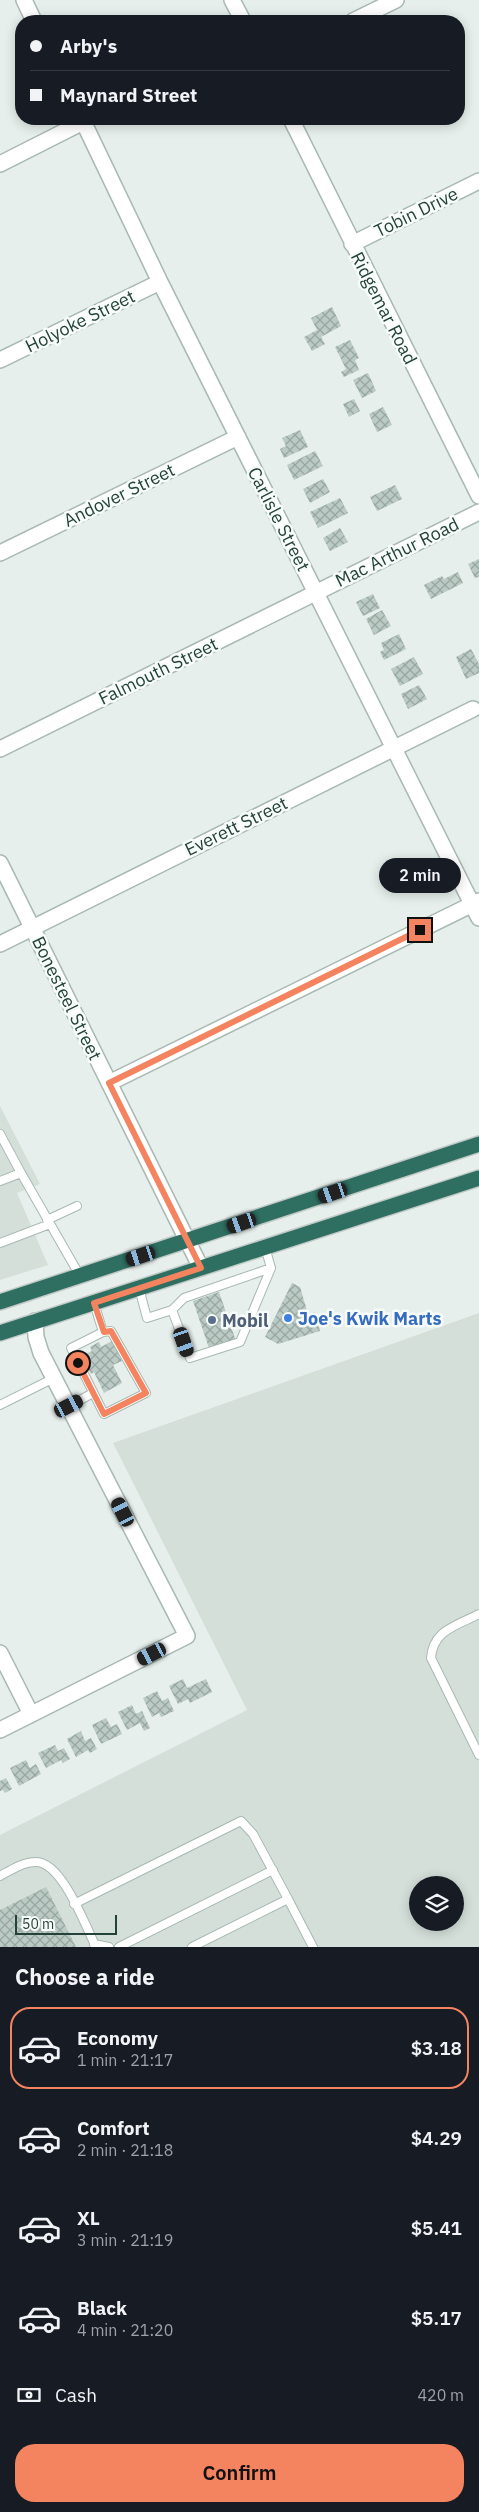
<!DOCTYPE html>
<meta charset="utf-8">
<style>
:root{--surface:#171b24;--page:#20242c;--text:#f1f3f6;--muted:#9ea1a6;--line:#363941;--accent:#f4845f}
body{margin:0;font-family:"IBM Plex Sans",sans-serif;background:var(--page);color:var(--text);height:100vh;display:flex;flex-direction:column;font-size:19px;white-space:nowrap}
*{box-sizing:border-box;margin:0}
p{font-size:16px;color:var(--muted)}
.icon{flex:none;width:28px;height:28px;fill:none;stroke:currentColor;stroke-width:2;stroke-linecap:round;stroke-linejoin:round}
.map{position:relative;height:1947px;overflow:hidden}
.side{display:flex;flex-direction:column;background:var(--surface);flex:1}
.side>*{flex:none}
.hud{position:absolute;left:15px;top:15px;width:450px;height:110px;border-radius:20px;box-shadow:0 2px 12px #0003;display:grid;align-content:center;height:110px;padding:0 15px;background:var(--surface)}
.controls{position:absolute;left:409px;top:1876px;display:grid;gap:10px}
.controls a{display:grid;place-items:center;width:55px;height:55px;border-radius:50%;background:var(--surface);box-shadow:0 2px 12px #0003;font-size:25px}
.scale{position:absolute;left:15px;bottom:12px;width:102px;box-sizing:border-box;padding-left:5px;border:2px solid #24423a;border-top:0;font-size:14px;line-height:18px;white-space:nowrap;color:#24423a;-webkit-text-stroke:4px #f7fbf9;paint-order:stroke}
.end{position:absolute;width:22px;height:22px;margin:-11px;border:6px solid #f4845f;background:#111;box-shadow:0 0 0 2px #111}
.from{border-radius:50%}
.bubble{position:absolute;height:35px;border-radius:18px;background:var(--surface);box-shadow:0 2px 12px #0003;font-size:16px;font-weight:600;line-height:35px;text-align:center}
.car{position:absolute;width:15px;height:30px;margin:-15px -8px;border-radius:6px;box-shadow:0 0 4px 1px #0007;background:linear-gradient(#222 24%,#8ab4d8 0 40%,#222 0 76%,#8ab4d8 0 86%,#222 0)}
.hud b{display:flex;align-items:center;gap:18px;height:48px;font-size:19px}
.hud b+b{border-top:1px solid var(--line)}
.hud i{width:12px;height:12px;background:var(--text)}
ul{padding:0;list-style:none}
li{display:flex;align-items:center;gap:15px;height:82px;margin:0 10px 8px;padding:0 5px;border:2px solid transparent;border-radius:20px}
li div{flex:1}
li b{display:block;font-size:19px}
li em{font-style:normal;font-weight:600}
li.current{border-color:var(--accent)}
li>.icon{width:45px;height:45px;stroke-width:1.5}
h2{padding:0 15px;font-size:22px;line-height:60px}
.pay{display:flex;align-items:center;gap:12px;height:55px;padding:0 15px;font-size:19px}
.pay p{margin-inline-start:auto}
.primary-button{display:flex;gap:10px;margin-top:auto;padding:10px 15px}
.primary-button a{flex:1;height:58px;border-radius:20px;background:var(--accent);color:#111;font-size:20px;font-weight:600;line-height:58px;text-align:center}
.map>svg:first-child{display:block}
.built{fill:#d4dfda;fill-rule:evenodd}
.building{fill:url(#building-cross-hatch)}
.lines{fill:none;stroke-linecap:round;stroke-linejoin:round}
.lane-casing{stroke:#a8b8b2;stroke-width:10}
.street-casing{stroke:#a8b8b2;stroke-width:18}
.highway-casing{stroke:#c2cac8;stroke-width:18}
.lane{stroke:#fff;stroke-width:8}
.street{stroke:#fff;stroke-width:15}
.highway{stroke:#2f6f62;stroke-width:15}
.route{stroke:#f4845f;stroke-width:6}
.shop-dot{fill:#3f7fe0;stroke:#f7fbf9;stroke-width:2}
.service-dot{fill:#5c6f8a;stroke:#f7fbf9;stroke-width:2}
.labels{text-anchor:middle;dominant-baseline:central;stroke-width:5;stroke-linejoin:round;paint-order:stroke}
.street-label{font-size:18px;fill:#24423a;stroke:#f7fbf9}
.shop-label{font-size:18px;font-weight:bold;fill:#366cbe;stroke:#f7fbf9;text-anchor:start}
.service-label{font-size:18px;font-weight:bold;fill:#4e5e75;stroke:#f7fbf9;text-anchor:start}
</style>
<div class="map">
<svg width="479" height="1947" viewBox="0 0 479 1947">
<defs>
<pattern id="building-cross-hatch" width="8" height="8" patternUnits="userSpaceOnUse" patternTransform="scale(1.25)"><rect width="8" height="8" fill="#bbcac4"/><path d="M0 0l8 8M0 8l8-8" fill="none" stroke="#98a6a0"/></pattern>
</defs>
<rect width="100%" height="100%" fill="#e6efeb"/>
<path class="built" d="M0,1106L40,1184L17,1193L48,1265L0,1280Z
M479,1313V1947H0V1835L247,1710L113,1443ZM418,1885H455V1922H418Z"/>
<path class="building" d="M332,307L341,326L321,337L325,344L312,351L304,337L317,330L311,318Z
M350,340L359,358L355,360L359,370L344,377L341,372L346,369L335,347Z
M368,373L376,391L362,398L353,380Z
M354,399L360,411L349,417L343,404Z
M383,407L392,425L377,432L369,414Z
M300,430L308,447L284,458L280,449L286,446L282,438Z
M315,451L323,466L294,480L287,465Z
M323,479L330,492L310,503L303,489Z
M395,485L402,499L377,511L370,497Z
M340,498L348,513L318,528L310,512Z
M340,528L348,542L330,551L323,538Z
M479,559V577L475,578L468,564Z
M458,572L463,583L431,599L424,585L442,576L444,579Z
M373,594L380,608L363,616L356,602Z
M382,610L391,626L374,635L366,619Z
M399,634L406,649L384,660L380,652L384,650L381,643Z
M471,649L479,664V673L466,679L456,657Z
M414,657L423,674L400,686L391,669Z
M419,685L427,699L408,709L401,694Z
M292,1283L300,1287L308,1314L315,1312L320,1331L278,1344L265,1337Z
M219,1292L236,1341L210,1351L193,1301Z
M112,1341L122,1361L113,1365L122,1383L104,1393L94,1372L91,1374L82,1356L92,1351L90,1347L99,1342L101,1347Z
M183,1679L187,1688L206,1679L212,1692L190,1703L188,1699L178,1704L169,1686Z
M157,1691L162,1701L168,1698L174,1711L161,1717L159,1713L152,1717L143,1698Z
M132,1705L136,1714L142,1711L150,1728L144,1731L140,1723L127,1730L118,1712Z
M106,1718L111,1727L117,1724L122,1734L101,1744L92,1725Z
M81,1731L85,1741L91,1738L97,1749L90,1753L88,1750L76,1757L67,1739Z
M55,1745L58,1751L64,1748L70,1759L63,1763L61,1760L46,1768L38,1753Z
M26,1760L30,1768L36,1764L41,1774L19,1786L10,1768Z
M6,1778L12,1789L5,1793L3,1790L0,1791V1781Z
M46,1887L76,1947H0V1910Z"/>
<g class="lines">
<defs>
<path id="lane" d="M0,1134L21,1173
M0,1181L21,1173L80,1276
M47,1220L77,1206
M0,1243L50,1224
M139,1288L147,1318L172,1310L190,1358L240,1342L271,1268L265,1247
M94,1303L103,1332
M172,1310L184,1298L271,1268
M111,1331L146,1393L104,1414L71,1348L103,1332Z
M0,1405L54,1378
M69,1406L93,1393
M479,1614C456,1626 433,1630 431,1658L479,1755
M0,1876C11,1870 23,1862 36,1862C62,1862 85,1925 96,1947
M74,1904L241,1821L253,1834L288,1899
M94,1944L109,1947
M119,1947L273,1870
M192,1947L288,1899L313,1947"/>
<path id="street" d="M24,0L34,21
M232,0L243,21
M353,21L396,0
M82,119L160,282L479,918
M291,119L479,496
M0,164L83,122
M352,244L479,181
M0,360L160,282
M0,553L238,437
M0,749L479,512
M0,863L201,1268
M0,944L473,709
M109,1083L479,901
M0,1653L31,1714
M0,1730L187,1636L41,1353L36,1337L35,1321"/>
<path id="highway" d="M0,1302L479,1144
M0,1333L479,1178"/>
</defs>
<use href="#lane" class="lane-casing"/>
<use href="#street" class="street-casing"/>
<use href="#highway" class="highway-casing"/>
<use href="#lane" class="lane"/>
<use href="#street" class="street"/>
<use href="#highway" class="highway"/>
</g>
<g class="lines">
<path class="route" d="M78,1363L104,1414L146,1393L111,1331L104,1332L94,1303L201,1268L109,1083L420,930"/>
</g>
<circle class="shop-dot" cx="288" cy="1318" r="5"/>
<circle class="service-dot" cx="212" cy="1320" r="5"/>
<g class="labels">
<g class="street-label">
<text transform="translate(416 212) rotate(-26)">Tobin Drive</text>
<text transform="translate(384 308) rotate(63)">Ridgemar Road</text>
<text transform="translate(80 321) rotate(-26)">Holyoke Street</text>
<text transform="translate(119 495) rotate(-26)">Andover Street</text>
<text transform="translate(279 519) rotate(63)">Carlisle Street</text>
<text transform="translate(397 552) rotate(-26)">Mac Arthur Road</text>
<text transform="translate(158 671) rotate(-26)">Falmouth Street</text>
<text transform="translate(236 826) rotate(-26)">Everett Street</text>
<text transform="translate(67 998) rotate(64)">Bonesteel Street</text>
</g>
<g class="shop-label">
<text x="298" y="1318">Joe's Kwik Marts</text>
</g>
<g class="service-label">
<text x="222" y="1320">Mobil</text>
</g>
</g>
</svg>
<div class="controls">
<a><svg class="icon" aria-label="layers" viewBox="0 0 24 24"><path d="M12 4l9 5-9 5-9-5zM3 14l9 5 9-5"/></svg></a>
</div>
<div class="scale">50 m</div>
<i class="end from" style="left:78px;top:1363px"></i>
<i class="end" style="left:420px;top:930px"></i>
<div class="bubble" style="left:379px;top:858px;width:82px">2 min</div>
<i class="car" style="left:333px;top:1193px;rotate:251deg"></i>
<i class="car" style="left:242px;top:1223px;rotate:251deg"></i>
<i class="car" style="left:141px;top:1256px;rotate:252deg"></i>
<i class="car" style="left:184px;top:1342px;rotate:161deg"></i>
<i class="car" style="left:69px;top:1406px;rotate:63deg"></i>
<i class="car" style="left:123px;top:1512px;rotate:333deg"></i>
<i class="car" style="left:152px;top:1654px;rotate:243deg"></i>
<div class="hud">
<b><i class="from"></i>Arby's</b>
<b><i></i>Maynard Street</b>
</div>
</div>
<section class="side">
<h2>Choose a ride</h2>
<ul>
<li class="current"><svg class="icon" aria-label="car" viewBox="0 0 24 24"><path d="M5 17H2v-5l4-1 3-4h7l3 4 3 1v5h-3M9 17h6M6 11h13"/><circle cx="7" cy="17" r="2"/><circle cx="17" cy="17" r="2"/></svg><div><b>Economy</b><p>1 min · 21:17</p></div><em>$3.18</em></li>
<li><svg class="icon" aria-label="car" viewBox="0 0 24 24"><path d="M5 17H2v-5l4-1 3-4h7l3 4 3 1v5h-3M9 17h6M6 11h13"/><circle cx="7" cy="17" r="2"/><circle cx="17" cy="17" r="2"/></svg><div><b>Comfort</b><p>2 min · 21:18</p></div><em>$4.29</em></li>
<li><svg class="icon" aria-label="car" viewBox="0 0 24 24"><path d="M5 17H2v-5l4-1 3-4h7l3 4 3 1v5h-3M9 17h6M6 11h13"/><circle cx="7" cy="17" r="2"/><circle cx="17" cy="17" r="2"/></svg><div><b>XL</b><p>3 min · 21:19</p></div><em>$5.41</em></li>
<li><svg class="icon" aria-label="car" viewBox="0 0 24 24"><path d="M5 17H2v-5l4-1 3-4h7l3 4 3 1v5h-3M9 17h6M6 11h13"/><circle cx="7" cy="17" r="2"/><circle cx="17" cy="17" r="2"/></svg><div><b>Black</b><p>4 min · 21:20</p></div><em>$5.17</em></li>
</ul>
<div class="pay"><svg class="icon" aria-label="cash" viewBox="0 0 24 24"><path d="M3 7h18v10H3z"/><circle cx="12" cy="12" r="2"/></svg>Cash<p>420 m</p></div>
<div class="primary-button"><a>Confirm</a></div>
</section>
